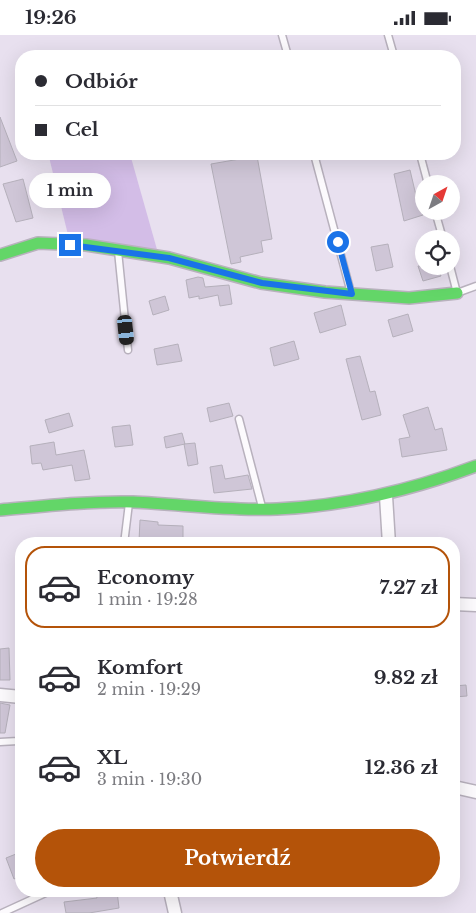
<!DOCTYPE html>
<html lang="pl">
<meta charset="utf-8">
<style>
:root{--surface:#fff;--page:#f2f2f3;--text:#2b2b33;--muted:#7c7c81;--line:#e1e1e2;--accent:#b45309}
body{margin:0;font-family:"Libre Baskerville",serif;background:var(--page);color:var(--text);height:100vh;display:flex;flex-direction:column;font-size:19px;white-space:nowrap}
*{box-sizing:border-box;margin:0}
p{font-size:16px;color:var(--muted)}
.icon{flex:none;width:28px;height:28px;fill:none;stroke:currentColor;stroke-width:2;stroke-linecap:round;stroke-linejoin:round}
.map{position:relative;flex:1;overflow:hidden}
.side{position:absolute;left:15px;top:502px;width:445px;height:360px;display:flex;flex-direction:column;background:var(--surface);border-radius:20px;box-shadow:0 5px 20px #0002}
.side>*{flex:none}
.hud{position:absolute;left:15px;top:15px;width:446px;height:110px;border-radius:20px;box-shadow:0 5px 20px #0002;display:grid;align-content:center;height:110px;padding:0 20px;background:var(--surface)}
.needle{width:32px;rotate:40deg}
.tools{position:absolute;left:415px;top:140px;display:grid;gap:10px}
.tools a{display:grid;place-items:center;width:45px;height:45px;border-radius:50%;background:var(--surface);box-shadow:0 5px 20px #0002;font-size:25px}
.end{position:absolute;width:22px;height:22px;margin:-11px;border:6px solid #1a73e8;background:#fff;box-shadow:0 0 0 2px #fff}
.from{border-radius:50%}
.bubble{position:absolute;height:35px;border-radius:18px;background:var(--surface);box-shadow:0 5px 20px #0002;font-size:16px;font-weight:700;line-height:35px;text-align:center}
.car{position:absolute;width:15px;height:30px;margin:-15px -8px;border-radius:6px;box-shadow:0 0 4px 1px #0007;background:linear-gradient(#222 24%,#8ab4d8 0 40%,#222 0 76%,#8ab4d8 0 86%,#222 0)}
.hud b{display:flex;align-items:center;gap:18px;height:48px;font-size:19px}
.hud b+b{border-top:1px solid var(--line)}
.hud i{width:12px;height:12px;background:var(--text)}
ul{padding:9px 0 0;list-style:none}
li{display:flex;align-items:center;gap:15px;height:82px;margin:0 10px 8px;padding:0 10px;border:2px solid transparent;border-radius:20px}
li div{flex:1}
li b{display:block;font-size:19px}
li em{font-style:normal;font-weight:700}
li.current{border-color:var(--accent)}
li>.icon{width:45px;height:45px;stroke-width:1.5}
.primary-button{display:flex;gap:10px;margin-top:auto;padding:10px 20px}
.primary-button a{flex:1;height:58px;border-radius:30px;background:var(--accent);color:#fff;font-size:20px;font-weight:700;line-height:58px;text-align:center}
.status{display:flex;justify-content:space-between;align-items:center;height:35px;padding:0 25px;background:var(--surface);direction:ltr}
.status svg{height:14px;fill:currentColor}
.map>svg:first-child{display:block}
.green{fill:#d3bde7}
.building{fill:#cfc6d7;stroke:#b5b0bb}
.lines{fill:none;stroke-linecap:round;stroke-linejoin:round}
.lane-casing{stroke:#b8b1bd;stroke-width:9}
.street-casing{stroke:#b8b1bd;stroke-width:15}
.fast-casing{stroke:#b8b1bd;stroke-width:14}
.lane{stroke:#fcfafd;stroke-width:6}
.street{stroke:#fcfafd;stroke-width:12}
.fast{stroke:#63d668;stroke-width:11}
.route{stroke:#1a73e8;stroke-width:6}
</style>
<div class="status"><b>19:26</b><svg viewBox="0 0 49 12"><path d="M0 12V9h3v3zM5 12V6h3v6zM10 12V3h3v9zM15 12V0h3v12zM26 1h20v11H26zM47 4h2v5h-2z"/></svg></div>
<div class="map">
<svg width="476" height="878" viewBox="0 0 476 878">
<rect width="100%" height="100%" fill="#e8e0ef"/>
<path class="green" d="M60,119H130L158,218L68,200L49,122Z"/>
<path class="building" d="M0,82L17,126L0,132Z
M257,121L272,204L261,206L263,217L240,222L241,227L231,229L211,129Z
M410,135L418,169L423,180L404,186L394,139Z
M23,144L33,183L16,187L3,149Z
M388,209L393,232L376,236L371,212Z
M418,231H438L441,241L423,246Z
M198,242L203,243L205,252L229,250L232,269L220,271L218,260L199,264V261L189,263L186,245Z
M165,261L169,275L153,280L149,266Z
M341,270L346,290L320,298L314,278Z
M408,279L413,296L393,302L388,285Z
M294,306L299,324L274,331L270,313Z
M178,309L182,326L157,330L154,314Z
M360,321L370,357L375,356L381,380L362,385L346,324Z
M229,368L233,381L210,387L207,373Z
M428,372L435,395L442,393L447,415L402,422L399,404L410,402L403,380Z
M69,378L73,391L49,398L45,385Z
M130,390L133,410L115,412L112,392Z
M182,398L185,409L166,413L164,402Z
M54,407L56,420L84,415L90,444L75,446L72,430L43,435L41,428L32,429L30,411Z
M195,408L198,429L188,431L184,409Z
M222,430L225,444L248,440L252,454L214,458L210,432Z
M140,485L158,487V490L183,491V509L139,506Z
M9,613L10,645H0V614Z
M466,650L467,661L454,662V651Z
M0,668L10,670L5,698H0Z
M21,817V841L14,844L6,823Z
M117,856L119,873L89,878H66L64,867L97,863L96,858Z"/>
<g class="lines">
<defs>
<path id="lane" d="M282,0L288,21
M388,0L394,21
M314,119L351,258
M420,119L428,149
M435,176L443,204
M118,216L128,315
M450,231L457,258L476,251
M239,384L262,472
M124,509L129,468
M0,707L18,706L21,703
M2,878L50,856"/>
<path id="street" d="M386,461L389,509
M454,569L476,570
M0,660L21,662
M454,752L476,757
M170,856L175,878"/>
<path id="fast" d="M0,220L38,208L86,210L169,223L261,248L325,257L409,263L457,258
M0,475C44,471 88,466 133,467C181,469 228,476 277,474C345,471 412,455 476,431"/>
</defs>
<use href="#lane" class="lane-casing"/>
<use href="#street" class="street-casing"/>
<use href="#fast" class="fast-casing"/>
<use href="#lane" class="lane"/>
<use href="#street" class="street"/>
<use href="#fast" class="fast"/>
</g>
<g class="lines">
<path class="route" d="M70,210L169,223L262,248L352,259L338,207"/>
</g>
</svg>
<div class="tools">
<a><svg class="needle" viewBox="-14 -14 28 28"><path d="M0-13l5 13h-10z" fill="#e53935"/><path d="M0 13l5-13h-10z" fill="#7c7c81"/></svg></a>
<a><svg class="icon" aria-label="locate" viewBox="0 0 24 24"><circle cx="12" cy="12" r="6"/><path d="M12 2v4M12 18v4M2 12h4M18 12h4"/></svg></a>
</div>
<i class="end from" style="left:338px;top:207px"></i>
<i class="end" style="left:70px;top:210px"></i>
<div class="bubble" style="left:29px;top:138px;width:82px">1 min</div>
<i class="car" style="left:126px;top:295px;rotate:174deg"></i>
<div class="hud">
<b><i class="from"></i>Odbiór</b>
<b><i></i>Cel</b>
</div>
<section class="side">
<ul>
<li class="current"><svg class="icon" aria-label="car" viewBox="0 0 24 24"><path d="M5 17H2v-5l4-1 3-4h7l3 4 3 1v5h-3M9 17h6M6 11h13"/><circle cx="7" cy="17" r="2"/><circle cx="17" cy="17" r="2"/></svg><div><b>Economy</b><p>1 min · 19:28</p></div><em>7.27 zł</em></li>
<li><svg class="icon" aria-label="car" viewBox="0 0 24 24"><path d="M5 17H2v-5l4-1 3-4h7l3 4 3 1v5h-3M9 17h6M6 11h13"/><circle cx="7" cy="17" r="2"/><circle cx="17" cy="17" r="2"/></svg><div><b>Komfort</b><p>2 min · 19:29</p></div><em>9.82 zł</em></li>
<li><svg class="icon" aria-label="car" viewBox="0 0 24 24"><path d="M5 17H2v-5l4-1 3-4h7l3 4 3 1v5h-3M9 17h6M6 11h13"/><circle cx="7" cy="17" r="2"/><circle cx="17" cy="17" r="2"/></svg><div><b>XL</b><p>3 min · 19:30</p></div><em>12.36 zł</em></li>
</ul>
<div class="primary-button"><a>Potwierdź</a></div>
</section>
</div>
